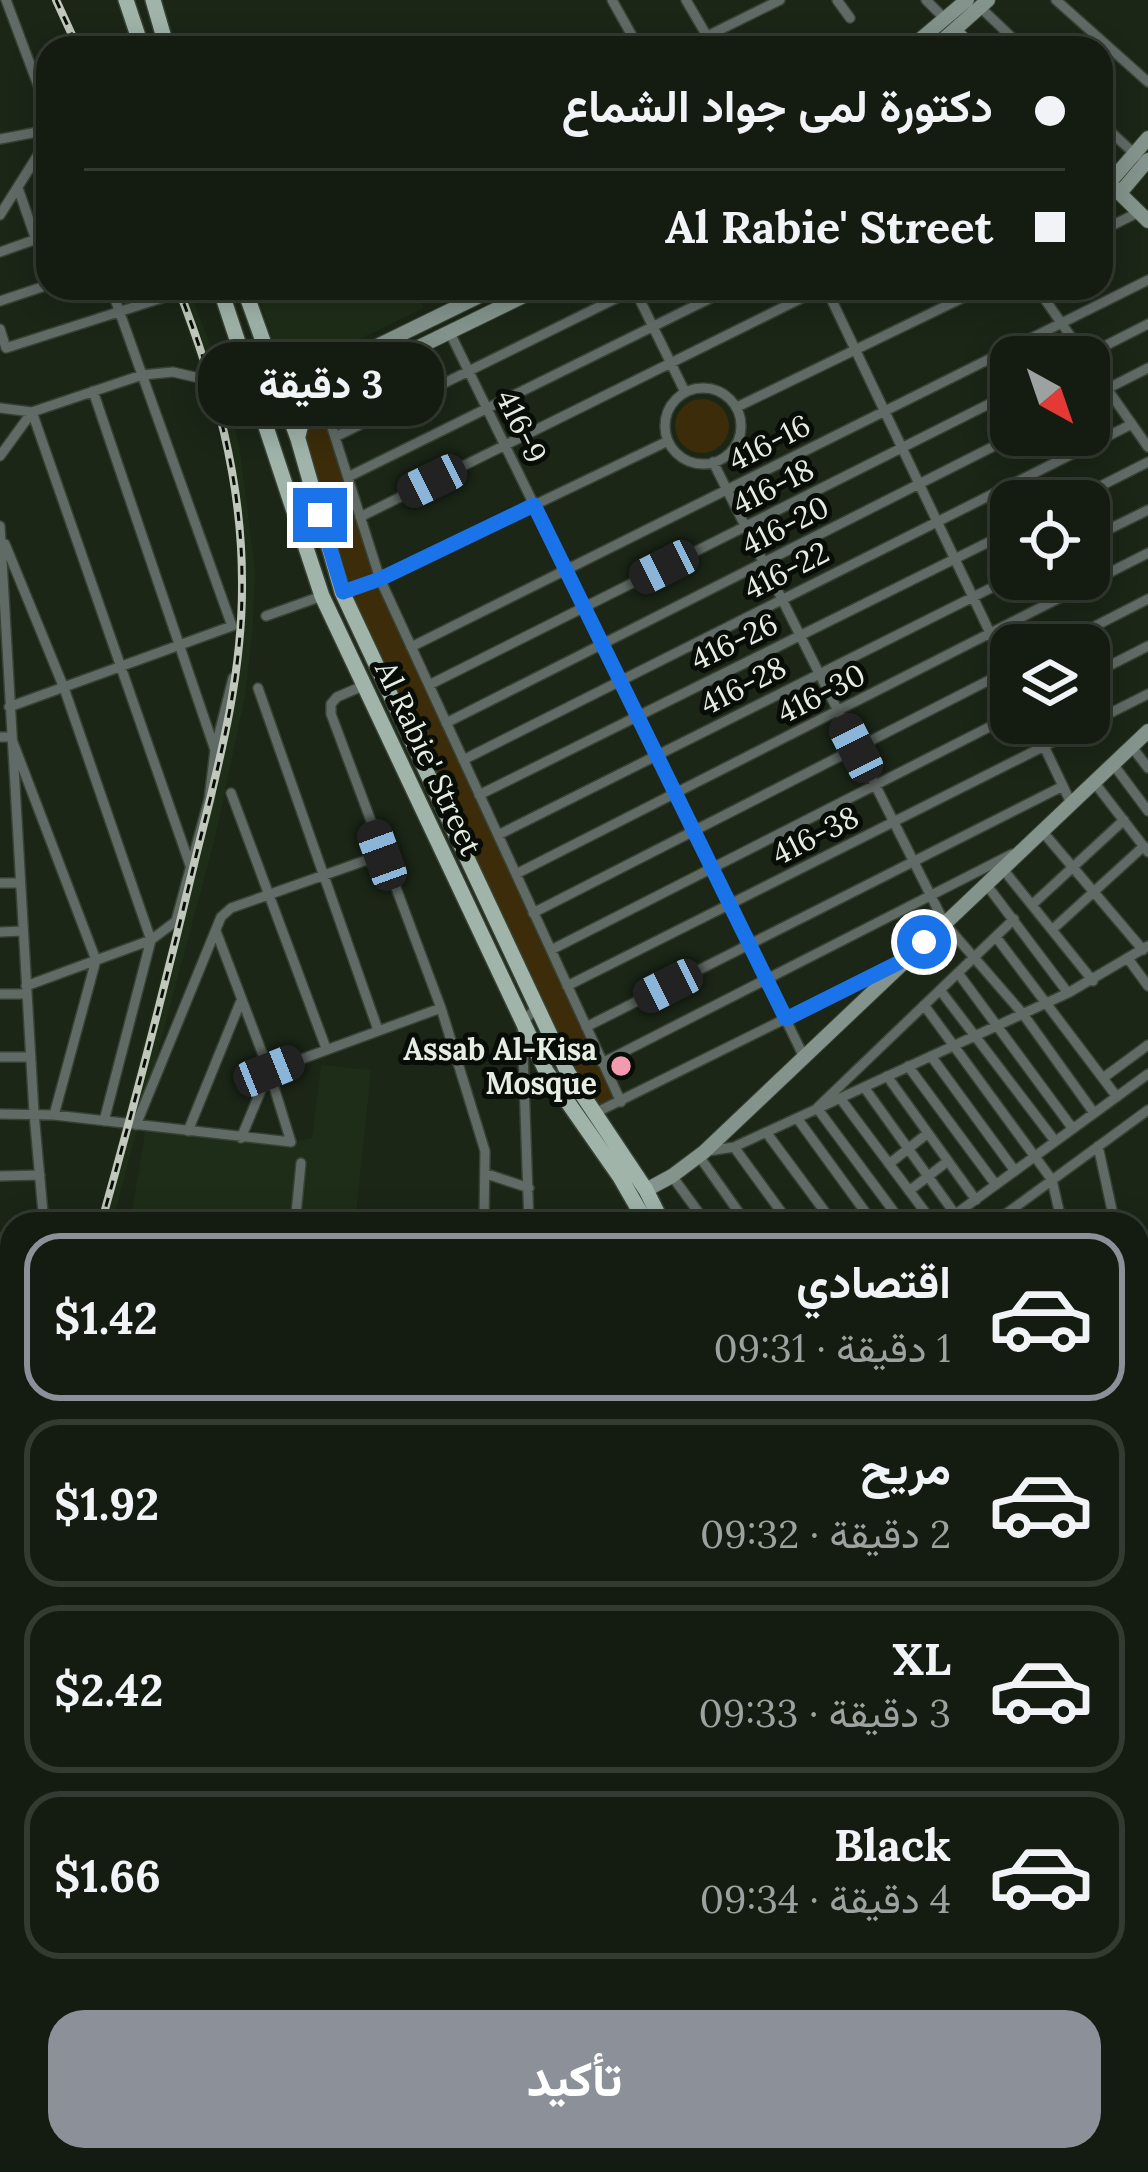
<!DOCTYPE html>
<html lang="ar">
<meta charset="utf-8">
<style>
:root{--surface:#141c11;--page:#21291f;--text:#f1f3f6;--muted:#9da19f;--line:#333a31;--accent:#8c9099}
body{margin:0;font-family:Lora,Vazirmatn,serif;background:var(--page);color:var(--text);direction:rtl;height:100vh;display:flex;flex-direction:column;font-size:45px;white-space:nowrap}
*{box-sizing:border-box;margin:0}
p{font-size:39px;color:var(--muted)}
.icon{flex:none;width:66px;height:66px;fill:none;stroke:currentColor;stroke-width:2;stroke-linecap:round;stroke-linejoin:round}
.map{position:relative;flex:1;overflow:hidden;direction:ltr}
.side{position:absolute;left:0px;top:1212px;width:1149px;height:960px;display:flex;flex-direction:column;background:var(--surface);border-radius:36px 36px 0 0;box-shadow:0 6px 30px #0003,0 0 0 3px var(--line);direction:rtl}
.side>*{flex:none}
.top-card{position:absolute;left:36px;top:36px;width:1077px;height:264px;border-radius:36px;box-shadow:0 6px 30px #0003,0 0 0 3px var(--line);direction:rtl;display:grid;align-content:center;height:264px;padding:0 48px;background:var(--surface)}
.needle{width:78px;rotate:140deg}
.fabs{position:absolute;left:990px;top:336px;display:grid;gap:24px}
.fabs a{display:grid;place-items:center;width:120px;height:120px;border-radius:24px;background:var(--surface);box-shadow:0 6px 30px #0003,0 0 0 3px var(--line);font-size:60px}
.end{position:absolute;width:54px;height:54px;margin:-27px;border:15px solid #1a73e8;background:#fff;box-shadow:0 0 0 6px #fff}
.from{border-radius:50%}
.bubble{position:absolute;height:84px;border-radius:36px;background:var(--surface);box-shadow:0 6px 30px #0003,0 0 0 3px var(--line);font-size:39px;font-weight:800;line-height:84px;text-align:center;direction:rtl}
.car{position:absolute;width:36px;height:72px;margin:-36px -18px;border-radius:15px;box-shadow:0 0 9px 3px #0007;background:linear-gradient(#222 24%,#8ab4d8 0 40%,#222 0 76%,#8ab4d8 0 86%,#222 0)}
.top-card b{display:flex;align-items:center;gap:42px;height:114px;font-size:45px}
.top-card b+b{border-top:3px solid var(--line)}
.top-card i{width:30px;height:30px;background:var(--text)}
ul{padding:21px 0 0;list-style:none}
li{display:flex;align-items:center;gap:36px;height:168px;margin:0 24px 18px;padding:0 24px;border:6px solid var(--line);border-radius:36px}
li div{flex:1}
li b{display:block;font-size:45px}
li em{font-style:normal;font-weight:800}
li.current{border-color:var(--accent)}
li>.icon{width:108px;height:108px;stroke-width:1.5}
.cta{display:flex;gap:24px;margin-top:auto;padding:24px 48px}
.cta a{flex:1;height:138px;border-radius:36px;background:var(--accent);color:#fff;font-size:48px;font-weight:800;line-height:138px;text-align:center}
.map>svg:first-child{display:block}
.built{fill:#1e2d18}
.green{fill:#3c2c09}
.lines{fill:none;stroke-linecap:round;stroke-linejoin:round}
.street-casing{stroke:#374234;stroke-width:12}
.secondary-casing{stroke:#374234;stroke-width:16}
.primary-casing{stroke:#374234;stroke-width:18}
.highway-casing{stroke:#374234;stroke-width:21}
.street{stroke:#616b66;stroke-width:9}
.secondary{stroke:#84948c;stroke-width:14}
.primary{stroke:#a0b4aa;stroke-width:15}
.highway{stroke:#b9d1c5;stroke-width:18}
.rail-casing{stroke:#c0c8bc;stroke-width:8}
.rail{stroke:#080d07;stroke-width:3;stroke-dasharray:9;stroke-linecap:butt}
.primary-bridge-casing{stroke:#374234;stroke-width:18;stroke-linecap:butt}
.primary-bridge{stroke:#a0b4aa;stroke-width:15}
.route{stroke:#1a73e8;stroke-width:15}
.poi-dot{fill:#f29aae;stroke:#080d07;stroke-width:4.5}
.labels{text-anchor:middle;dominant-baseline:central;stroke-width:10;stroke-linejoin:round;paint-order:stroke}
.street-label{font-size:30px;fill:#e6eee3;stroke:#080d07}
.poi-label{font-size:30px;font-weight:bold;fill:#e6eee3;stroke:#080d07;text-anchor:end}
</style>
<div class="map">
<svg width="1148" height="2172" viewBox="0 0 1148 2172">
<rect width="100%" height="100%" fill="#1b2617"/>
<path class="built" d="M173,288H189L228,395L240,450L255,571L253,625L245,697L214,842L112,1224H97L216,762L234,673L238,607L235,515L220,427Z
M255,288H414L424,308L301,367L284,364L278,354Z
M321,1065L371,1070L355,1224H130L146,1126L291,1142L312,1138Z"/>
<path class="green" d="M321,398L375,575L618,1101L596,1111L346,587L301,439Z
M675 426a27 27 0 1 1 54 0a27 27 0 1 1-54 0Z"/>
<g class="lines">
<defs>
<path id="street" d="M6,0L48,112
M612,0L639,48
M686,0L707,36
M837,0L850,18
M926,0L946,20
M1056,0L1148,82
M981,8L1023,48
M683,48L780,0
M1101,123L1137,156
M0,139L48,130
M18,188L36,240
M0,215L48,139
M1101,231L1139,212
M0,252L48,235
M634,288L685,392
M826,288L1011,677
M1037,288L1085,357
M0,301L48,285
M0,329L6,348L165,297
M450,333L804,1057
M1083,357L1148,324
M1089,363L1148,447
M665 426a38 38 0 1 1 76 0a38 38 0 1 1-76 0Z
M93,391L215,750
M322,396L380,579L621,1102
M1089,398L1148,368
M737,407L983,288
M0,408L32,412L191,868
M335,437L637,288
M0,456L32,412L142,375L173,372L199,378
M713,462L945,924L1023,1014L1094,1113
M348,477L731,288
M1071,501L1148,462
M360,517L822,288
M0,526L34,1113L44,1224
M1089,539L1148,510
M5,544L64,688L151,940L104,1121
M342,592L380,579L668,441
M266,616L322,596
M1058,645L1148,599
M411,647L1148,280
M1089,676L1148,646
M365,685L337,697L331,704V714L441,1008L485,1151L484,1224
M429,685L1011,393
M258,688L378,1030
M9,707L232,626L111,288
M446,723L1016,435
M1033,723L1071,803
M0,737H11L96,960L54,1115
M1132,747L1148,768
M463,760L1132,424
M1113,764L1148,811
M1094,782L1148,852
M231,793L326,1048
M479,795L1011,531
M1042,831L1143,950
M498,835L1011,578
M1002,868L1093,981
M516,874L1148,553
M0,883H20
M986,884L1068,993
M1034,903L1124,820
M533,913L1011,669
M1054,928L1144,846
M0,932L23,931
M996,937L1117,1097
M551,950L1011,716
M1129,960L1148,986
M958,973L1073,1129
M26,986L151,940L176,921L209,799L215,750L233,678
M567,986L1148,694
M940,990L1055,1141
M0,994H27
M924,1005L1052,1180L1062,1224
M586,1027L1063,786
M931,1056L1015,1171
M0,1057H31
M602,1063L1012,854
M908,1066L996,1185
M887,1076L976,1200
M1103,1078L1148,1045
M864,1087L955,1214
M840,1098L934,1224
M0,1114L54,1115L291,1142L269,1071L216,931
M593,1114L894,965
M797,1118L874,1224
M136,1125L221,917L231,908L381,855
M188,1131L240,1003
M766,1132L834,1224
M241,1138L269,1071L441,1008
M1098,1146L1115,1224
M734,1147L790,1224
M708,1151L734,1147L1068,993L1148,946
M699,1156L747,1224
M889,1164L928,1133
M487,1174L529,1188
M0,1176L40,1175
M672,1176L707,1224
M909,1191L948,1161
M295,1224L301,1163
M529,1224L522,1023L537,1007
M903,1224L817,1108L1014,919
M942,1224L1148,1074
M992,1224L1148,1110
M0,1238L12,1237
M0,1296H12
M1137,1325L1148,1375
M0,1361H12
M0,1438L12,1417
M1137,1514L1148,1513
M0,1546L12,1548
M1137,1572L1148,1623
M0,1607L12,1609
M0,1667L12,1669
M1137,1705L1148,1703
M0,1716L12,1717
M1137,1856L1148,1909
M0,1929L12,1930
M0,2014H12
M0,2080L12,2081
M0,2121L12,2122
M312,2160L344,2170
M610,2160L621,2172
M651,2160L653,2172
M12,2172V2160
M175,2172L176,2160
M399,2172L405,2160
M511,2172L538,2160
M675,2172L703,2160"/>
<path id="secondary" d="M956,32L972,48
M910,48L967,0
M934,48L988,0
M1101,175L1148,221
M1109,183L1148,138
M1120,193L1148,160
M258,404L496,288
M265,422L540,288
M646,1190L672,1176L704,1152L1148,731
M1137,1902L1148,1900
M1137,2121L1148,2135
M827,2172L856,2160
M885,2172L916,2160"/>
<path id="primary" d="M126,0L142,48
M153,0L167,48
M220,288L322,596L546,1071L620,1177L647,1224
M244,288L298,439L342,592L568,1073L646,1190L663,1224
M273,367L287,374L314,378
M298,436L302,420L316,398
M0,1732L12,1733
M0,1749L12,1750"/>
<path id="highway" d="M1137,2025L1148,2027
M1137,2046L1148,2042
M1137,2075L1148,2069
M856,2172L886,2160"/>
</defs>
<use href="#street" class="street-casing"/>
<use href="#secondary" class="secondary-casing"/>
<use href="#primary" class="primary-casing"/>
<use href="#highway" class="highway-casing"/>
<use href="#street" class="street"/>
<use href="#secondary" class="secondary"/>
<use href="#primary" class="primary"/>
<use href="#highway" class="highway"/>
<defs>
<path id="rail" d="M56,0L78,48
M101,1224C135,1103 166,982 195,860C218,767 243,678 242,581C242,479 215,383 178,288
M0,1462L12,1442
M0,1857L12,1859
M1137,1996L1148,1997"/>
</defs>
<use href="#rail" class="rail-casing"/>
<use href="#rail" class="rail"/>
<defs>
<path id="primary-bridge" d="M1137,2094L1148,2109"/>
</defs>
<use href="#primary-bridge" class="primary-bridge-casing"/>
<use href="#primary-bridge" class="primary-bridge"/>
</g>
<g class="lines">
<path class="route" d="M320,515L343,592L380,579L534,505L786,1019L904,960L924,942"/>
</g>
<circle class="poi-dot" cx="621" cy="1066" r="12"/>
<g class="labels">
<g class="street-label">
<text transform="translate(522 426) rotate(64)">416-9</text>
<text transform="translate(769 442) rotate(-27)">416-16</text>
<text transform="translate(773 486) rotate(-27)">416-18</text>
<text transform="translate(785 525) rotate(-27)">416-20</text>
<text transform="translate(786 570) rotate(-27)">416-22</text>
<text transform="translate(734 641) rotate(-26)">416-26</text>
<text transform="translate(743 685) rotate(-27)">416-28</text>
<text transform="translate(821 693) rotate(-27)">416-30</text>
<text transform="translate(429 758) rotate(65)">Al Rabie' Street</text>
<text transform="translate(815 835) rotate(-27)">416-38</text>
</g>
<g class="poi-label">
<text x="597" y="1049">Assab Al-Kisa<tspan x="597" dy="34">Mosque</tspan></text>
</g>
</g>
</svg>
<div class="fabs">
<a><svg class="needle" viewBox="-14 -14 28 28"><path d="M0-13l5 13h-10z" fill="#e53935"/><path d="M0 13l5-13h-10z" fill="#9da19f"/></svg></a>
<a><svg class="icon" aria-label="locate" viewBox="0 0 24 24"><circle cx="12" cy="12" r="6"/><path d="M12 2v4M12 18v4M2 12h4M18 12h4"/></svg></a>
<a><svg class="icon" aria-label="layers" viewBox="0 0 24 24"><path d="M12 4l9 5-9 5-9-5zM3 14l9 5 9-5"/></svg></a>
</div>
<i class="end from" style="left:924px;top:942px"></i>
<i class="end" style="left:320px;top:515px"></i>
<div class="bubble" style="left:198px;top:342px;width:246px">3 دقيقة</div>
<i class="car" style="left:432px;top:481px;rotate:244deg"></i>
<i class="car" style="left:664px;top:567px;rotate:243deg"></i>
<i class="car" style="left:856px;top:748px;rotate:333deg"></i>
<i class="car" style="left:382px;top:855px;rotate:340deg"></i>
<i class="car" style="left:668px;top:986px;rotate:243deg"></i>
<i class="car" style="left:269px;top:1071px;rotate:68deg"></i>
<div class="top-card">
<b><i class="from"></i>دكتورة لمى جواد الشماع</b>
<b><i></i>Al Rabie' Street</b>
</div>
<section class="side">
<ul>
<li class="current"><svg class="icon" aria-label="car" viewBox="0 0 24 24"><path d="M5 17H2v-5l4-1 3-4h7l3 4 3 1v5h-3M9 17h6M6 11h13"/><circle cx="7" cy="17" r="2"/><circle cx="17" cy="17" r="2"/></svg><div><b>اقتصادي</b><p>1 دقيقة · 09:31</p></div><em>$1.42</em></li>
<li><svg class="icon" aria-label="car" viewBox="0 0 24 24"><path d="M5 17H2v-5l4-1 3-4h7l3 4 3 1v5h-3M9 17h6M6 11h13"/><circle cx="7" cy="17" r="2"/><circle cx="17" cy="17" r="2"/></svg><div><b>مريح</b><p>2 دقيقة · 09:32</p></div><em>$1.92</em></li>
<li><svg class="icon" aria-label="car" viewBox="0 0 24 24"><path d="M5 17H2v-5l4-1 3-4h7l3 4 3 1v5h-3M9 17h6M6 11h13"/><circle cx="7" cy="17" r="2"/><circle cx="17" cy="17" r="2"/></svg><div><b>XL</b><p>3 دقيقة · 09:33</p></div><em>$2.42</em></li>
<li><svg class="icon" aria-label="car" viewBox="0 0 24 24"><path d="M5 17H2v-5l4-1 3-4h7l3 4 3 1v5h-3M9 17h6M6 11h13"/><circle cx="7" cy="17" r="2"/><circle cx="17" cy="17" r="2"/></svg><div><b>Black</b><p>4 دقيقة · 09:34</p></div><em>$1.66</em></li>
</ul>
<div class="cta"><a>تأكيد</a></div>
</section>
</div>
